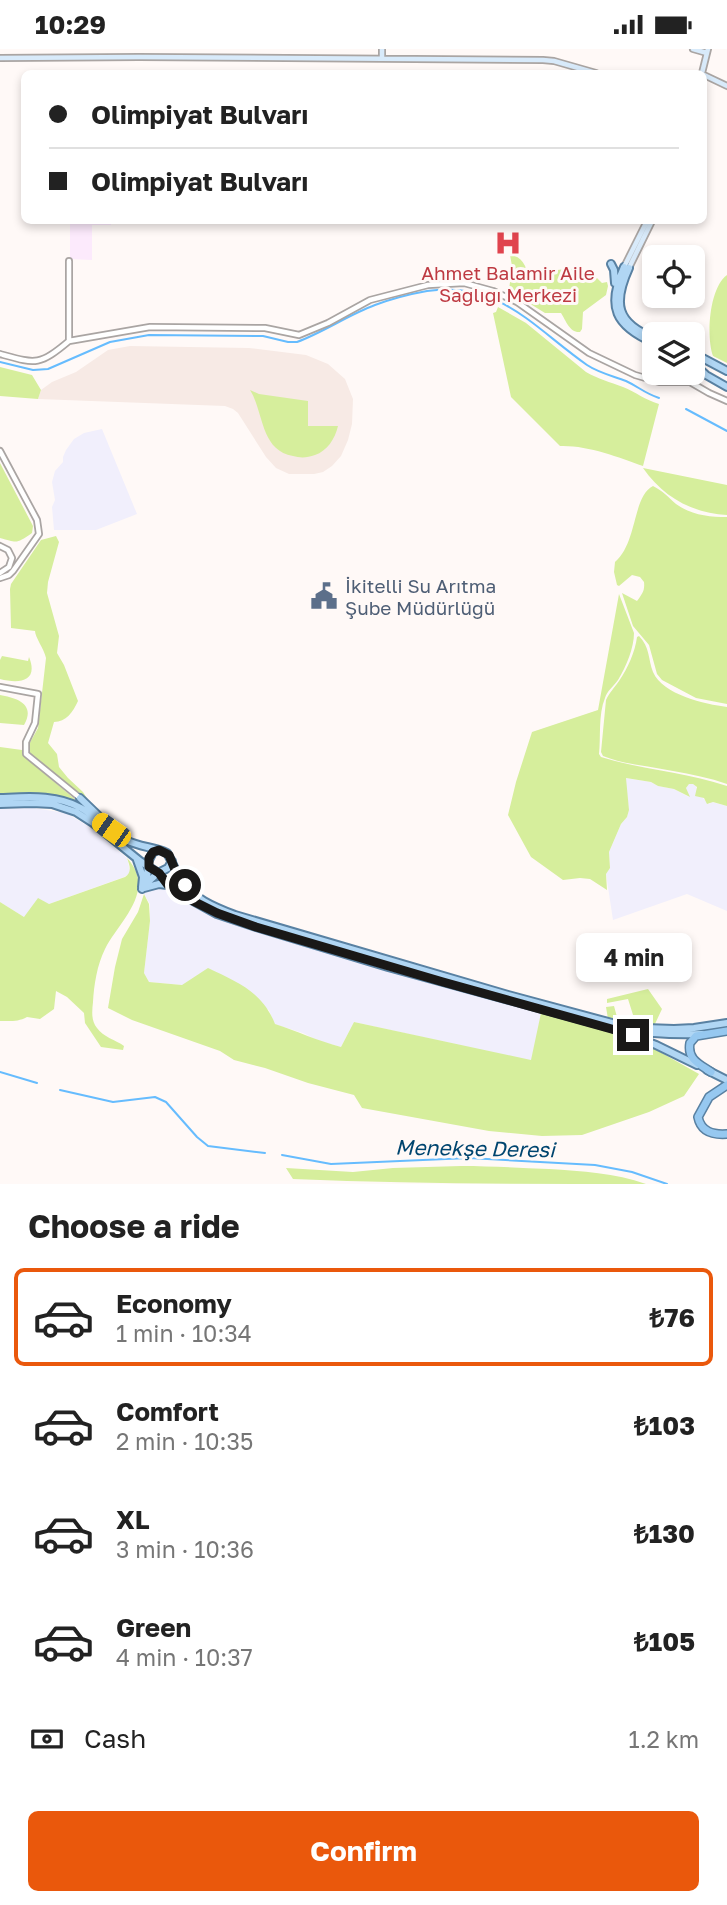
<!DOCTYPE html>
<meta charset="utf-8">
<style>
:root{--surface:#fff;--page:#f2f2f2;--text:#222;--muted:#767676;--line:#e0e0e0;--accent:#ea580c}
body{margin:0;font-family:"Golos Text",sans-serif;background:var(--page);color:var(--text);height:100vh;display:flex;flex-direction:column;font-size:26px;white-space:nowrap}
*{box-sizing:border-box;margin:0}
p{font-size:23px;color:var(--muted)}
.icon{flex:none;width:38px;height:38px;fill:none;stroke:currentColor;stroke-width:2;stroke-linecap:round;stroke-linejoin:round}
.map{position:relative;height:1135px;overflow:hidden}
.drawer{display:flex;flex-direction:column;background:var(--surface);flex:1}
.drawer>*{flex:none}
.guide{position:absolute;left:21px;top:21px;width:686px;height:154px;border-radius:10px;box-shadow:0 4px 10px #0003;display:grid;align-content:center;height:154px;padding:0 28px;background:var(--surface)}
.buttons{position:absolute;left:642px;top:196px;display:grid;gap:14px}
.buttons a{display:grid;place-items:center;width:63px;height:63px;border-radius:10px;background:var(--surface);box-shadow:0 4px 10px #0003;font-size:35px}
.end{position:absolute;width:32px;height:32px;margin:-16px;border:9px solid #191817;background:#fff;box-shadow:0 0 0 4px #fff}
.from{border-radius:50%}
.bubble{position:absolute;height:49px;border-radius:10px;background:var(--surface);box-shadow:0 4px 10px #0003;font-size:23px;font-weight:700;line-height:49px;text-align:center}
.car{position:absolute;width:21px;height:42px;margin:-21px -10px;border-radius:9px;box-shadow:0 0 5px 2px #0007;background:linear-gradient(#f5c518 24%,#345 0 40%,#f5c518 0 76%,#345 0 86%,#f5c518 0)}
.guide b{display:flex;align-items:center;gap:24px;height:66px;font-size:26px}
.guide b+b{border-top:2px solid var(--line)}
.guide i{width:18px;height:18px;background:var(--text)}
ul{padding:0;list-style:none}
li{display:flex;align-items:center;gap:21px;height:98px;margin:0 14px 10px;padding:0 14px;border:4px solid transparent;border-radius:10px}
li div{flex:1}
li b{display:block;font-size:26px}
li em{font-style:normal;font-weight:700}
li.selected{border-color:var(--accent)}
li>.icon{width:63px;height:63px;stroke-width:1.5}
h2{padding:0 28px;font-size:32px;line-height:84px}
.pay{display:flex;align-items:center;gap:18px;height:77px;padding:0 28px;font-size:26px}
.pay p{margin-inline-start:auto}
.button{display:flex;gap:14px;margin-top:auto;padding:14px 28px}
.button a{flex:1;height:80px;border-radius:10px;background:var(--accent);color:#fff;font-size:28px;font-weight:700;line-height:80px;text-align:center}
.status{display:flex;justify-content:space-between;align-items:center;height:49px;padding:0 35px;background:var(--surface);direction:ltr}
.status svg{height:19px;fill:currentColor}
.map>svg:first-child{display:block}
.built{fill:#f7eae5}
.industrial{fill:#f1effc}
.education{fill:#fceafc}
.green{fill:#d6ee9c}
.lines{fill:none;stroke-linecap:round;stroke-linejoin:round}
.stream{stroke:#66bcfe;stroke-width:2}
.tertiary-casing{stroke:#aaa5a3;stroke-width:8}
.secondary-casing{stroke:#aaa5a3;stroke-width:8}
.primary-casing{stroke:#5981a2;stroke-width:10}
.trunk-casing{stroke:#5981a2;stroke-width:10}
.tertiary{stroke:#fff;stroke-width:4.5}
.secondary{stroke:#d8eafa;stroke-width:4.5}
.primary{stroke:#b0d6f4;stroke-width:6}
.trunk{stroke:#96c8f0;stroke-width:7}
.route{stroke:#191817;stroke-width:9}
.labels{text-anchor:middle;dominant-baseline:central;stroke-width:6;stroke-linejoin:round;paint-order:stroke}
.health-label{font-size:19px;fill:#be3a42;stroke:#fff9f7}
.service-label{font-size:19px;fill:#4e5e75;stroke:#fff9f7;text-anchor:start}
.water-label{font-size:21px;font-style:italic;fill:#00456f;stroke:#fff9f7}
</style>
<div class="status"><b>10:29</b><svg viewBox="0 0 49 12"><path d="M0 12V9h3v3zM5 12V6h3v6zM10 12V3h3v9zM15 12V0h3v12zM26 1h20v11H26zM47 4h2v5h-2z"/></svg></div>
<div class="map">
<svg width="727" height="1135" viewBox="0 0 727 1135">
<rect width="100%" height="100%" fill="#fff9f7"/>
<path class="built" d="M130,297L249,299L306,306L328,315L345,330L353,350L352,375L348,391L341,407L332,417L323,423L314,425H289L276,419L266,408L238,364L233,360L225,357L38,350L41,341L52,333L76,323L108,301Z"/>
<path class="industrial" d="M102,380L137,465L96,481H54L52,458L55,451L52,433L55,422L63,413V408L66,401L74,390L84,384Z
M625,729L651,733L658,737L674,740L689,748L686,739L689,735H693L696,737L697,743L709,755L712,753L727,757V862L687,845L613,871L606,825L610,819L609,803L613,794L621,775L627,768L629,761Z
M33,759L66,764L88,777L127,809L130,822L129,825L124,828L49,855L24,868L0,853V760Z
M151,839H164L189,855L218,869L541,964L532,1012L354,973L341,998L319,992L303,984L274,975L269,961L182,936L149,933L144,924L150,872V855L144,845Z"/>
<path class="education" d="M70,172H111V176H92V211L70,210Z"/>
<path class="green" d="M510,206C522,207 526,217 529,228L542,219C552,223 560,220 570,220C578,219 586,222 593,225L591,230L594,231L597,229L602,234L607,233L608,237L606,246L583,263L582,280L580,283C570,284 566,272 561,264H545L532,256L520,246L512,244L509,241L512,217Z
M727,226V314L713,307C706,288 709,239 727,226Z
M498,258L526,274L586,323C598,330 610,333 623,338C636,343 645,351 659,355L643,417C618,408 587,396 560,397L511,348L493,264L496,263Z
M0,318L32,326L41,341L38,350L0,347Z
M250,341L259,345L308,352V377H338C335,390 327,402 315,406C307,409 300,409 293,407C260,401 264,363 250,341Z
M0,414L33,477L32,484C16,495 18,494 0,489Z
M643,419L727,436V466C692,464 663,448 643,419Z
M653,437C663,442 668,448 676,455C691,466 709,468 727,468V655L696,649L662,631L657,625L649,596L633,577L622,544L637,552C642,545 645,542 644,533L640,528L632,526L619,537L617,536L614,523L615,513C638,493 632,448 653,437Z
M56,487L59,493L48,533L47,544L59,587L57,604L64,616L78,652C73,663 66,673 54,673L48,694L57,705L59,718L68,729L83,743L88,751L29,704L27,699L38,679L46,609C44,600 35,588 35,582L11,579L10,540L11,535L41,491Z
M619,545L634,584C634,599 626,618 618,631C613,638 607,642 605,649C598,666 601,688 599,705L601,708C642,721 686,723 727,737V757L713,753L707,755L704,749L695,747L697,738L693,735H689L686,739L690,748L674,740L658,737L651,733L626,729L629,761L627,768L621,775L609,803L610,819L606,825L607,841L590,830L580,829L563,831L531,808L508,766L516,733L532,683L598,661Z
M639,587C650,598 648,610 653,623C663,646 705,655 727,658V735C710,729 691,725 673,722C650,717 625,716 603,707L601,703L606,651C609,644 615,638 619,632C628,619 635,603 637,588Z
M2,607L28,612L29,608C39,633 19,635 0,630V611Z
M0,646C17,649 36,655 24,676L0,674Z
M0,698L22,701L25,708L77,752L75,753L0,746Z
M127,809C157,842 120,871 105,900C97,916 94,936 93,953C92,962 91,972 97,979C103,988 116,991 124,997L123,1001L101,998L85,974L84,964L67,948L56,942L54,960L40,970L27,968C18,973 10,972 0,972V853L24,868L38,849L49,855L125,828C132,823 130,817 127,809Z
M144,845L149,855L150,872L144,924L149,933L182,936L208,919C237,933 262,942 275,975C297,982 318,992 341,998L354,973L531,1011L541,964L628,985L699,1025L684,1047L649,1063L582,1086L542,1087L489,1082L362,1059L354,1046L308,1034L265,1019L234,1011L220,1002L132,971L108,959L115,918L122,890L138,863Z
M648,940L662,960L654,977L608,970L606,958L614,957L617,968L634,969L628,950L607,954V950Z
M461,1117C490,1117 519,1119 549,1120C582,1122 615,1124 646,1135C528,1135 410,1135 293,1130L286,1119L353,1123L393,1119Z"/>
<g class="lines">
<path class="stream" d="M0,313L33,321L48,320L110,293L149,286L263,287L288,293H297C324,283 348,266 375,256C391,250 410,245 427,242C499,231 534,279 587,316C599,324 613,327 626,332C639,338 644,344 659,349
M686,360L727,382
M0,1023L37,1034
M60,1041L113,1053L155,1048L166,1053L197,1088L208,1097L265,1104
M282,1106L331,1115L469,1109L595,1116L632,1123L667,1135"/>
<defs>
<path id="tertiary" d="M69,292L150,278L265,279L299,286L328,274L370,251L428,236L464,234L493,242L517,253L589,304L635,326L659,333H690L709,344L727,352
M0,305C36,315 39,317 69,292V212
M0,402L37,471L39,485L13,522L9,526L0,529
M0,497L8,501L12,509L9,518L0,524
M0,638L38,645L35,674L26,693V705L80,749"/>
<path id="secondary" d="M382,0V9
M693,0L707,4
M0,9L139,8L543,11L554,12L596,24
M702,24L708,0
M704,26L727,37
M624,218L647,172
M629,219L652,172"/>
<path id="primary" d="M611,215L614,221L615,234
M624,218C606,258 615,277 654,294
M629,219C613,254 616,274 654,289
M693,304L727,322
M693,314L706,326L727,338
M0,749C27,748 56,745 81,759C96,768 110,782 126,791C139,798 154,798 167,804C172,812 175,821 179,829C192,849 214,858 235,866L508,946L612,974L646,979L674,980L694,979L727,974
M80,749L106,774
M0,755L32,754L52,755L76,763L93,774L140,812L158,824L168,836L179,844L217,865L256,878L388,918L612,979L656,996L697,1016
M137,811L143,828L142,838
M148,833L158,824L168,819L172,812
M144,839L159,835L167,836
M142,840L147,831L148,813L153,803L159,801
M625,980C651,985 676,986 702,985
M707,1021L727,1031"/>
<path id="trunk" d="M711,1023C699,1015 687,1010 690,994L696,987L727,982
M727,1036L709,1048L698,1068C701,1083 713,1086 727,1085"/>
</defs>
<use href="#tertiary" class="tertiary-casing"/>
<use href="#secondary" class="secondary-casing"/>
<use href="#primary" class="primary-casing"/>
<use href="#trunk" class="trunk-casing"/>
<use href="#tertiary" class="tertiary"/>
<use href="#secondary" class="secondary"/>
<use href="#primary" class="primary"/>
<use href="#trunk" class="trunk"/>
</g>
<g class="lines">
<path class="route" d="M185,836L178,828L169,806L159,801L153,803L149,809V818L159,824L168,836L193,852L217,864L256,878L443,933L633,986"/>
</g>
<defs>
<symbol id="hospital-bare" viewBox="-9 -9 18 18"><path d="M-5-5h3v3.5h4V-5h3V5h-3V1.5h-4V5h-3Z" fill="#e0444e" stroke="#fff9f7" stroke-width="2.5" paint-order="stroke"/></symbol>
<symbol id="civic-bare" viewBox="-9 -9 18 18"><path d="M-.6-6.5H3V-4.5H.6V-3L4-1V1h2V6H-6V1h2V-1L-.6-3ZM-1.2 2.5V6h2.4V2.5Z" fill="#5c6f8a" stroke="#fff9f7" stroke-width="2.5" paint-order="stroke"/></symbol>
</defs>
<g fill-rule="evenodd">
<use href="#hospital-bare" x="489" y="175" width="38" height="38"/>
<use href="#civic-bare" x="305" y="528" width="38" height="38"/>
</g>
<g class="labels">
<g class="health-label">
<text x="508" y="223">Ahmet Balamir Aile<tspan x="508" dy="22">Sağlığı Merkezi</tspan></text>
</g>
<g class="service-label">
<text x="345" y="536">İkitelli Su Arıtma<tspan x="345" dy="22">Şube Müdürlüğü</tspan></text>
</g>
<g class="water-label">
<text transform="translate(475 1099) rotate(1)">Menekşe Deresi</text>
</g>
</g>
</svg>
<div class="buttons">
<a><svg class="icon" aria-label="locate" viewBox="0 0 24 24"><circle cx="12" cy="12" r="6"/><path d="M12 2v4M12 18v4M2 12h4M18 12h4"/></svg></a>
<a><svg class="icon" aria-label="layers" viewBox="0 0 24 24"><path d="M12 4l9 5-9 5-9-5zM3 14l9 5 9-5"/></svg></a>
</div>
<i class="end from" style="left:185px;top:836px"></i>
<i class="end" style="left:633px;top:986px"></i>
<div class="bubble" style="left:576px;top:884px;width:116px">4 min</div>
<i class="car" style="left:111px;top:781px;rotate:305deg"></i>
<div class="guide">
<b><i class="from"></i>Olimpiyat Bulvarı</b>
<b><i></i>Olimpiyat Bulvarı</b>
</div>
</div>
<section class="drawer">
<h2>Choose a ride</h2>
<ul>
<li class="selected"><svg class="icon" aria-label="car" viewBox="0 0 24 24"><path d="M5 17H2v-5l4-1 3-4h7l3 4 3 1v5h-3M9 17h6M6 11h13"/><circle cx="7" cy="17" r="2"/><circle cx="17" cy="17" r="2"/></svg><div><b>Economy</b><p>1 min · 10:34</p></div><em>₺76</em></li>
<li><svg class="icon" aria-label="car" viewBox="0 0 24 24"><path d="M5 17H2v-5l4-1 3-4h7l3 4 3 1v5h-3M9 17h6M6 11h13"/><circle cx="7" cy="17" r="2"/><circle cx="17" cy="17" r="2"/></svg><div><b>Comfort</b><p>2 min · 10:35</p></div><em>₺103</em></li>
<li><svg class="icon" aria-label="car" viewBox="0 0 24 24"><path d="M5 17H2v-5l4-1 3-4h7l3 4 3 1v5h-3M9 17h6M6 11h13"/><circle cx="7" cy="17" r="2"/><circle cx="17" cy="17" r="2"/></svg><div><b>XL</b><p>3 min · 10:36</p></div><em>₺130</em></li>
<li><svg class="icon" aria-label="car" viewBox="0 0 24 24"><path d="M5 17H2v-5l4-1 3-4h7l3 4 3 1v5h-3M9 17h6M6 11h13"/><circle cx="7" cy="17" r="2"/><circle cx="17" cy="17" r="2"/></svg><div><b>Green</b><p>4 min · 10:37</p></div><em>₺105</em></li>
</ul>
<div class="pay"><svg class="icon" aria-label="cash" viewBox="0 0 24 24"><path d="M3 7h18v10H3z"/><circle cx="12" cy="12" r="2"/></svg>Cash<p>1.2 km</p></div>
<div class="button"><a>Confirm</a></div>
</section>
